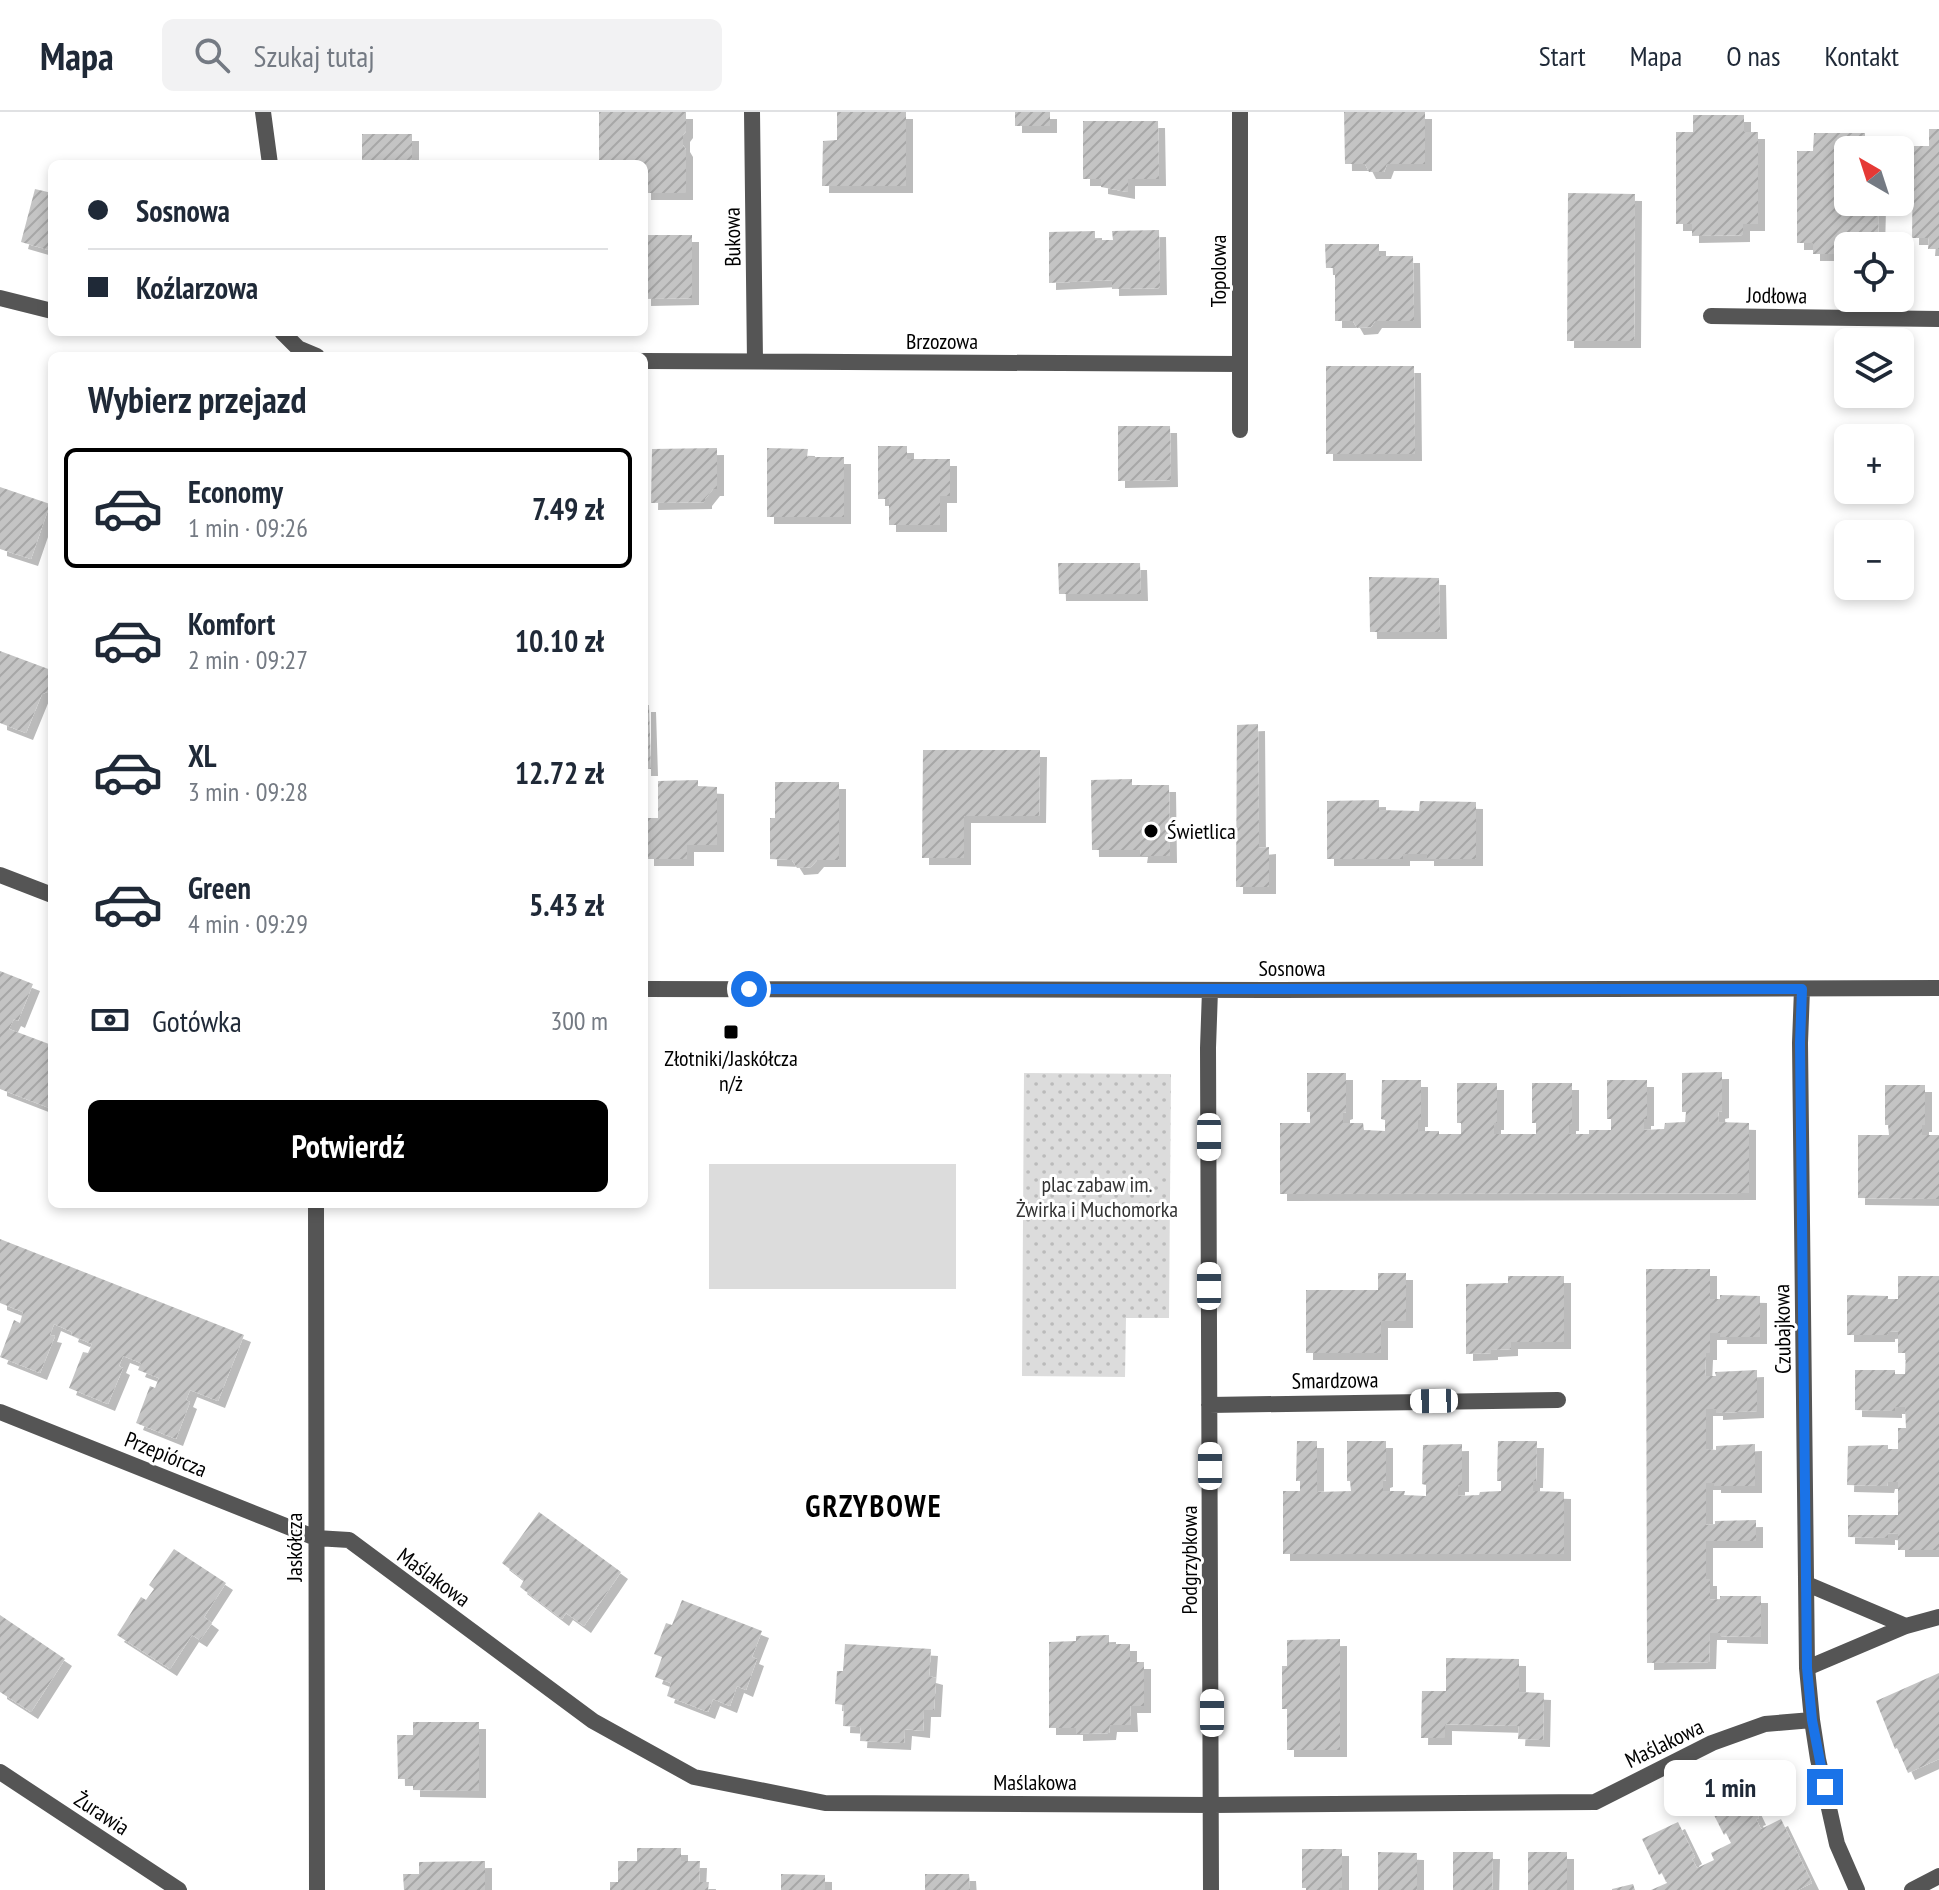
<!DOCTYPE html>
<html lang="pl">
<meta charset="utf-8">
<style>
:root{--surface:#fff;--page:#f2f2f3;--text:#1f2937;--muted:#747a83;--line:#e0e1e3;--accent:#000}
body{margin:0;font-family:"PT Sans Narrow",sans-serif;background:var(--page);color:var(--text);height:100vh;display:flex;flex-direction:column;font-size:30px;white-space:nowrap}
*{box-sizing:border-box;margin:0}
p{font-size:26px;color:var(--muted)}
.icon{flex:none;width:44px;height:44px;fill:none;stroke:currentColor;stroke-width:2;stroke-linecap:round;stroke-linejoin:round}
.map{position:relative;flex:1;overflow:hidden}
.details{position:absolute;left:48px;top:240px;width:600px;height:856px;display:flex;flex-direction:column;background:var(--surface);border-radius:12px;box-shadow:0 4px 12px #0003}
.details>*{flex:none}
.hud{position:absolute;left:48px;top:48px;width:600px;height:176px;border-radius:12px;box-shadow:0 4px 12px #0003;display:grid;align-content:center;height:176px;padding:0 40px;background:var(--surface)}
.needle{width:52px;rotate:321deg}
.controls{position:absolute;left:1834px;top:24px;display:grid;gap:16px}
.controls a{display:grid;place-items:center;width:80px;height:80px;border-radius:12px;background:var(--surface);box-shadow:0 4px 12px #0003;font-size:40px}
.end{position:absolute;width:36px;height:36px;margin:-18px;border:10px solid #1a73e8;background:#fff;box-shadow:0 0 0 4px #fff}
.from{border-radius:50%}
.bubble{position:absolute;height:56px;border-radius:12px;background:var(--surface);box-shadow:0 4px 12px #0003;font-size:26px;font-weight:800;line-height:56px;text-align:center}
.car{position:absolute;width:24px;height:48px;margin:-24px -12px;border-radius:10px;box-shadow:0 0 6px 2px #0007;background:linear-gradient(#fff 24%,#345 0 40%,#fff 0 76%,#345 0 86%,#fff 0)}
.hud b{display:flex;align-items:center;gap:28px;height:76px;font-size:30px}
.hud b+b{border-top:2px solid var(--line)}
.hud i{width:20px;height:20px;background:var(--text)}
ul{padding:0;list-style:none}
li{display:flex;align-items:center;gap:24px;height:120px;margin:0 16px 12px;padding:0 24px;border:4px solid transparent;border-radius:12px}
li div{flex:1}
li b{display:block;font-size:30px}
li em{font-style:normal;font-weight:800}
li.selected{border-color:var(--accent)}
li>.icon{width:72px;height:72px;stroke-width:1.5}
h2{padding:0 40px;font-size:36px;line-height:96px}
.pay{display:flex;align-items:center;gap:20px;height:88px;padding:0 40px;font-size:30px}
.pay p{margin-inline-start:auto}
.action{display:flex;gap:16px;margin-top:auto;padding:16px 40px}
.action a{flex:1;height:92px;border-radius:12px;background:var(--accent);color:#fff;font-size:32px;font-weight:800;line-height:92px;text-align:center}
header{display:flex;align-items:center;gap:48px;box-sizing:border-box;height:112px;padding:0 40px;background:var(--surface);border-bottom:2px solid var(--line)}
header strong{font-size:38px}
nav{display:flex;gap:44px;margin-inline-start:auto;font-size:28px}
.search{width:560px;height:72px;background:var(--page);display:flex;align-items:center;gap:20px;box-sizing:border-box;padding:0 28px;border-radius:12px;color:var(--muted);font-size:30px}
.map>svg:first-child{display:block}
.park{fill:url(#park-dots)}
.pitch{fill:#dcdcdc}
.building{fill:url(#building-hatch);filter:url(#shadow)}
.lines{fill:none;stroke-linecap:round;stroke-linejoin:round}
.minor{stroke:#555;stroke-width:16}
.route{stroke:#1a73e8;stroke-width:10}
.poi-dot{fill:#000;stroke:#fff;stroke-width:3}
.labels{text-anchor:middle;dominant-baseline:central;stroke-width:6;stroke-linejoin:round;paint-order:stroke}
.street-label{font-size:22px;fill:#000;stroke:#fff}
.poi-label{font-size:22px;fill:#000;stroke:#fff;text-anchor:start}
.park-label{font-size:22px;fill:#333;stroke:#fff}
.district-label{font-size:30px;font-weight:bold;letter-spacing:2px;fill:#000;stroke:#fff}
</style>
<header>
<strong>Mapa</strong>
<div class="search"><svg class="icon" aria-label="search" viewBox="0 0 24 24"><circle cx="10" cy="10" r="6"/><path d="M15 15l6 6"/></svg>Szukaj tutaj</div>
<nav><a>Start</a><a>Mapa</a><a>O nas</a><a>Kontakt</a></nav>
</header>
<div class="map">
<svg width="1939" height="1778" viewBox="0 0 1939 1778">
<defs>
<pattern id="park-dots" width="8" height="8" patternUnits="userSpaceOnUse" patternTransform="scale(2)"><rect width="8" height="8" fill="#dcdcdc"/><path d="M2 2h.1M6 6h.1" fill="none" stroke="#bbb" stroke-width="1.8" stroke-linecap="round"/></pattern>
<pattern id="building-hatch" width="6" height="6" patternUnits="userSpaceOnUse" patternTransform="scale(2)"><rect width="6" height="6" fill="#c4c4c4"/><path d="M-1 1l2-2M0 6l6-6M5 7l2-2" fill="none" stroke="#a7a7a7"/></pattern>
<filter id="shadow"><feDropShadow dx="7" dy="7" stdDeviation="0" flood-color="#0004"/></filter>
</defs>
<rect width="100%" height="100%" fill="#fff"/>
<path class="park" d="M1024,961L1171,962L1169,1206H1126L1125,1265L1022,1264Z"/>
<path class="pitch" d="M709,1052H956V1177H709Z"/>
<path class="building" d="M599,0H686V19L683,23V33L686,38V81H644V52H599Z
M837,0H906V74H822L823,29L837,28Z
M1015,0H1050V14H1015Z
M1344,0H1425V52H1387L1384,60H1369L1365,52H1345Z
M1693,3H1744V20H1758V112H1743V123L1692,124V112H1676V20H1693Z
M1083,9H1158L1159,67H1128V80L1101,75V67H1083Z
M1929,17H1939V137H1928L1929,126H1912L1913,34H1929Z
M1814,21H1865V38H1848V90H1879L1878,130L1864,131V134H1848V142H1813V131H1797V39H1813Z
M362,22H412V52H362Z
M35,77L52,81V139L21,130Z
M1568,81L1635,82L1634,229H1567Z
M1159,118L1160,176L1112,177V168L1049,171V120L1095,119V128H1113L1112,119Z
M644,123H692V186L644,187Z
M1325,132H1379V144H1413L1414,209H1375L1371,215L1357,216L1353,209H1335V156H1326Z
M1326,254H1414L1415,342H1326Z
M1118,314H1170L1171,368L1118,369Z
M878,334H907V347H950V384H940V413H889V387H878Z
M717,336V377H713L705,387V390L651,391L652,337Z
M767,336L808,337L807,345H844V405H767Z
M0,375L50,392L31,447L0,437Z
M1058,451H1140L1141,482H1059Z
M1369,465L1439,466L1440,520H1370Z
M0,539L51,558L49,561L52,566V575L50,579L42,582L26,621L0,611Z
M644,593H649L651,657H644Z
M1258,612L1259,736L1269,735V775H1236L1237,613Z
M923,638H1040L1039,704H964V746H922Z
M1132,667V673H1169L1170,744H1140L1141,738H1092L1091,668Z
M698,668V674L717,675V733H687V747H647V706H658V669Z
M775,670H839V748H817L811,755L797,756L792,748L770,747V706H775Z
M1379,688V698L1419,699L1420,689L1476,690V747H1427V742H1403V747H1327V689Z
M0,859L33,872L18,909L14,907L9,917L49,932L52,924V997L0,977Z
M1722,960V999L1718,1000L1719,1010L1749,1011V1081L1280,1082V1011H1310V1000H1307V961H1346V1000L1343,1001V1011H1363L1364,1018L1385,1019V1008L1381,1007L1382,968H1421V1008H1418V1019H1439V1022H1461V1011H1457V971H1497V1011H1494V1022H1536V1011H1532V971H1572V1012H1569V1022H1589V1018H1611V1007H1607V968H1647V1007H1644V1018L1664,1017L1665,1011L1685,1010L1686,1000H1682V961Z
M1885,973H1925V1013H1922V1023H1939V1087L1858,1086V1023H1889L1888,1013H1885Z
M0,1127L244,1223L218,1289L190,1278L186,1288L190,1290L176,1327L136,1311L150,1274L155,1276L159,1266L138,1258L141,1251L123,1244L119,1254L123,1256L108,1292L69,1276L83,1240L88,1241L92,1232L71,1223L72,1220L54,1212L50,1223L55,1224L40,1261L0,1245L14,1208L20,1211L23,1200L0,1191Z
M1646,1157H1710V1187H1720V1183L1760,1184V1225H1720V1221H1710V1241H1706L1705,1264H1716L1715,1260L1757,1258V1299L1716,1301V1297H1706V1337L1716,1338V1334L1755,1332V1374H1714V1371H1706V1413L1715,1412V1409L1756,1408V1429H1706V1467H1710V1488L1720,1487V1484H1761V1525L1720,1524V1521H1710L1709,1550L1647,1551Z
M1378,1161H1406V1209H1381V1241H1306V1178H1378Z
M1508,1164H1564V1230H1511V1237L1491,1238V1241L1466,1242V1172L1508,1171Z
M1898,1164H1939V1438H1898V1422L1888,1421V1426L1848,1425V1403H1898V1370H1888L1887,1374L1847,1373L1848,1334L1888,1333V1337H1898V1316H1906L1905,1295H1895V1299L1855,1298V1258H1895V1262H1905L1906,1241H1898V1219L1888,1220V1223H1847V1183L1888,1184V1187H1898Z
M1297,1329H1317V1380L1351,1379L1350,1369H1347V1329H1386V1368L1383,1369V1379H1405L1404,1383L1426,1384V1373L1422,1372L1423,1333L1462,1332V1373H1458V1384L1479,1383L1480,1380L1501,1379V1369H1497L1498,1329H1537L1536,1369H1533V1379L1564,1380V1442H1283V1379H1300V1369H1296Z
M539,1400L621,1460L584,1514L566,1501L562,1507L520,1475L524,1468L502,1451Z
M174,1437L226,1471L204,1505L212,1511L200,1528L192,1523L170,1557L117,1523L141,1485L146,1488L154,1477L149,1473Z
M682,1488L762,1519L752,1545L757,1547L746,1578L737,1574L730,1594L713,1587L708,1600L667,1584L671,1571L655,1565L662,1545L654,1542L666,1511L672,1513Z
M0,1503L65,1547L31,1600L0,1580Z
M1109,1523V1532H1130V1550H1144V1594H1130L1131,1613H1110L1109,1621L1076,1622V1616H1049V1530L1076,1529V1524Z
M1340,1527V1638H1287V1597H1282V1554H1287V1528Z
M845,1532L931,1537L929,1564L936,1566L934,1598H924L923,1619L905,1617L904,1631L860,1629L861,1615L843,1614L844,1593L835,1592L837,1559H843Z
M1446,1546L1519,1547V1580L1544,1581L1543,1628L1518,1627L1519,1614L1445,1612V1626H1421L1422,1579H1446Z
M1939,1561V1647L1908,1661L1897,1636L1895,1637L1876,1589Z
M413,1610H479V1679L413,1678V1667H398L397,1623H413Z
M1742,1670L1759,1706L1756,1707L1761,1717L1781,1707L1812,1771L1798,1778H1651L1667,1771L1662,1761L1659,1763L1642,1727L1678,1710L1695,1745L1692,1747L1697,1756L1714,1748L1711,1741L1731,1731L1726,1721L1724,1723L1706,1687Z
M637,1736H681V1749H700L699,1770H709L708,1778H610V1770H618V1749H637Z
M1302,1737H1342V1776H1339V1778H1306V1776H1302Z
M1378,1740L1417,1741V1778H1378Z
M1453,1740H1493L1492,1778H1453Z
M1528,1740H1567V1778H1528Z
M485,1749V1778H404L403,1762H419V1750Z
M781,1762L825,1763V1778H781Z
M925,1762H969L970,1778H925Z
M1633,1772L1635,1778H1612V1777Z"/>
<g class="lines">
<path class="minor" d="M263,0L270,52
M752,0L755,249
M1240,0V318
M0,186L52,199
M1711,204L1939,207
M282,220L298,236L317,244
M644,249L1240,252
M0,763L52,783
M644,877L1279,878L1939,876
M1802,877L1800,931L1807,1556L1812,1608L1818,1647L1837,1732L1857,1778
M1210,878L1208,936L1211,1778
M316,1092L317,1778
M1209,1293L1558,1288
M0,1300L316,1426L349,1428L593,1609L694,1665L825,1691L1212,1693L1595,1690L1712,1631L1765,1612L1812,1608
M1807,1472L1906,1514
M1807,1556L1906,1514L1939,1505
M0,1660L179,1778
M1912,1778L1939,1764"/>
</g>
<g class="lines">
<path class="route" d="M749,877H1802L1800,931L1807,1556L1812,1608L1825,1675"/>
</g>
<g class="poi-dot">
<circle cx="1151" cy="719" r="8"/>
<rect x="723" y="912" width="16" height="16" rx="4"/>
</g>
<g class="labels">
<g class="street-label">
<text transform="translate(732 125) rotate(-91)">Bukowa</text>
<text transform="translate(1218 159) rotate(-90)">Topolowa</text>
<text transform="translate(1777 183) rotate(1)">Jodłowa</text>
<text x="942" y="229">Brzozowa</text>
<text x="1292" y="856">Sosnowa</text>
<text transform="translate(1782 1217) rotate(-91)">Czubajkowa</text>
<text transform="translate(1335 1268) rotate(-1)">Smardzowa</text>
<text transform="translate(166 1342) rotate(22)">Przepiórcza</text>
<text transform="translate(294 1435) rotate(-90)">Jaskółcza</text>
<text transform="translate(1189 1448) rotate(-90)">Podgrzybkowa</text>
<text transform="translate(434 1465) rotate(36)">Maślakowa</text>
<text transform="translate(1664 1631) rotate(-26)">Maślakowa</text>
<text x="1035" y="1670">Maślakowa</text>
<text transform="translate(102 1701) rotate(33)">Żurawia</text>
</g>
<g class="poi-label">
<text x="1167" y="719">Świetlica</text>
<text x="731" y="946" text-anchor="middle">Złotniki/Jaskółcza<tspan x="731" dy="25">n/ż</tspan></text>
</g>
<g class="park-label">
<text x="1097" y="1072">plac zabaw im.<tspan x="1097" dy="25">Żwirka i Muchomorka</tspan></text>
</g>
<g class="district-label">
<text x="874" y="1393">GRZYBOWE</text>
</g>
</g>
</svg>
<div class="controls">
<a><svg class="needle" viewBox="-14 -14 28 28"><path d="M0-13l5 13h-10z" fill="#e53935"/><path d="M0 13l5-13h-10z" fill="#747a83"/></svg></a>
<a><svg class="icon" aria-label="locate" viewBox="0 0 24 24"><circle cx="12" cy="12" r="6"/><path d="M12 2v4M12 18v4M2 12h4M18 12h4"/></svg></a>
<a><svg class="icon" aria-label="layers" viewBox="0 0 24 24"><path d="M12 4l9 5-9 5-9-5zM3 14l9 5 9-5"/></svg></a>
<a>+</a>
<a>−</a>
</div>
<i class="end from" style="left:749px;top:877px"></i>
<i class="end" style="left:1825px;top:1675px"></i>
<div class="bubble" style="left:1664px;top:1648px;width:132px">1 min</div>
<i class="car" style="left:1209px;top:1025px;rotate:180deg"></i>
<i class="car" style="left:1209px;top:1174px;rotate:0deg"></i>
<i class="car" style="left:1434px;top:1289px;rotate:269deg"></i>
<i class="car" style="left:1210px;top:1354px;rotate:0deg"></i>
<i class="car" style="left:1212px;top:1601px;rotate:0deg"></i>
<div class="hud">
<b><i class="from"></i>Sosnowa</b>
<b><i></i>Koźlarzowa</b>
</div>
<section class="details">
<h2>Wybierz przejazd</h2>
<ul>
<li class="selected"><svg class="icon" aria-label="car" viewBox="0 0 24 24"><path d="M5 17H2v-5l4-1 3-4h7l3 4 3 1v5h-3M9 17h6M6 11h13"/><circle cx="7" cy="17" r="2"/><circle cx="17" cy="17" r="2"/></svg><div><b>Economy</b><p>1 min · 09:26</p></div><em>7.49 zł</em></li>
<li><svg class="icon" aria-label="car" viewBox="0 0 24 24"><path d="M5 17H2v-5l4-1 3-4h7l3 4 3 1v5h-3M9 17h6M6 11h13"/><circle cx="7" cy="17" r="2"/><circle cx="17" cy="17" r="2"/></svg><div><b>Komfort</b><p>2 min · 09:27</p></div><em>10.10 zł</em></li>
<li><svg class="icon" aria-label="car" viewBox="0 0 24 24"><path d="M5 17H2v-5l4-1 3-4h7l3 4 3 1v5h-3M9 17h6M6 11h13"/><circle cx="7" cy="17" r="2"/><circle cx="17" cy="17" r="2"/></svg><div><b>XL</b><p>3 min · 09:28</p></div><em>12.72 zł</em></li>
<li><svg class="icon" aria-label="car" viewBox="0 0 24 24"><path d="M5 17H2v-5l4-1 3-4h7l3 4 3 1v5h-3M9 17h6M6 11h13"/><circle cx="7" cy="17" r="2"/><circle cx="17" cy="17" r="2"/></svg><div><b>Green</b><p>4 min · 09:29</p></div><em>5.43 zł</em></li>
</ul>
<div class="pay"><svg class="icon" aria-label="cash" viewBox="0 0 24 24"><path d="M3 7h18v10H3z"/><circle cx="12" cy="12" r="2"/></svg>Gotówka<p>300 m</p></div>
<div class="action"><a>Potwierdź</a></div>
</section>
</div>
